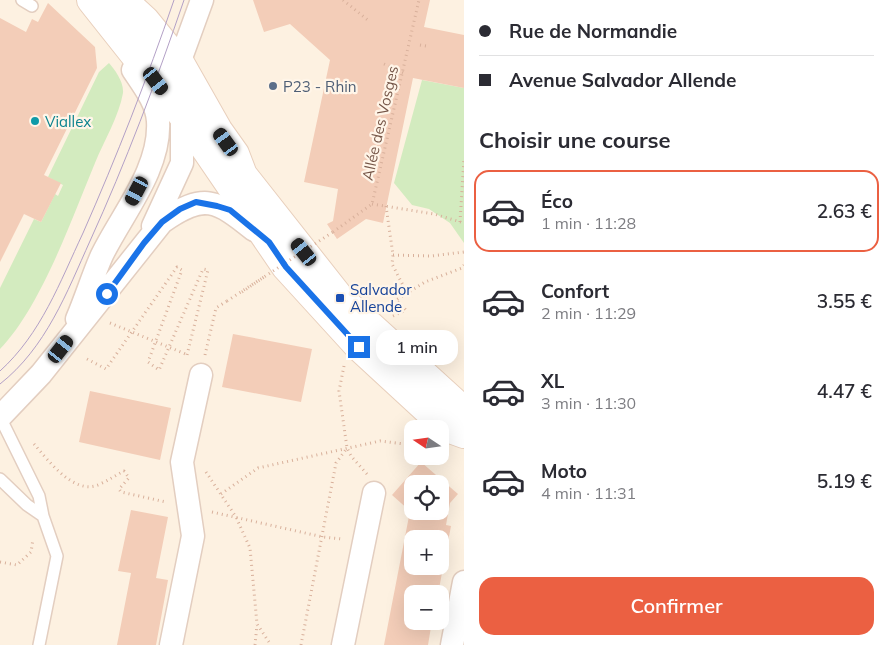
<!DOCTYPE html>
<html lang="fr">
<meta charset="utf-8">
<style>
:root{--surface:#fff;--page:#f7f7f7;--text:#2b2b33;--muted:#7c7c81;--line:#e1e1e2;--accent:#eb6042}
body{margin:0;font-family:Mulish,sans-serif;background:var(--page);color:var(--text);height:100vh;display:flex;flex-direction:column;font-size:19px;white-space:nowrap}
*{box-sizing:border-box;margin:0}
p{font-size:16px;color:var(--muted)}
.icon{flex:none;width:28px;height:28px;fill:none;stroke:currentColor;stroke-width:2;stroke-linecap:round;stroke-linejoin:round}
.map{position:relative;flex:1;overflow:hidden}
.panel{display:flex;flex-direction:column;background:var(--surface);width:425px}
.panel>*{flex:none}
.hud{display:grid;align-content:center;height:110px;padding:0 15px;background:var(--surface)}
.needle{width:32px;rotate:283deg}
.tools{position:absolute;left:404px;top:420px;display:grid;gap:10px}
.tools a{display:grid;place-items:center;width:45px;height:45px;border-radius:10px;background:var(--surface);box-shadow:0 5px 20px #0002;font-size:25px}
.end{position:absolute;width:22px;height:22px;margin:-11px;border:6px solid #1a73e8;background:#fff;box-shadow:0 0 0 2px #fff}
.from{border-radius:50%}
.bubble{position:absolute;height:35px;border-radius:15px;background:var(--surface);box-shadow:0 5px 20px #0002;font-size:16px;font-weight:600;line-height:35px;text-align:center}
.car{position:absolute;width:15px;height:30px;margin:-15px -8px;border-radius:6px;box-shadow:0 0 4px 1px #0007;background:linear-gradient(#222 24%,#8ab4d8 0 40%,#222 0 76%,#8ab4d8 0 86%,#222 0)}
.hud b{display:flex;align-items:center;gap:18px;height:48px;font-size:19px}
.hud b+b{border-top:1px solid var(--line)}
.hud i{width:12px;height:12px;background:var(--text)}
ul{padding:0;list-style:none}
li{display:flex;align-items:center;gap:15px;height:82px;margin:0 10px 8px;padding:0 5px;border:2px solid transparent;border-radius:15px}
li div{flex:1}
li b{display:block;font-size:19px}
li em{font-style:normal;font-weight:600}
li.active{border-color:var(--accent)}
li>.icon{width:45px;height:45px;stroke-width:1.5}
h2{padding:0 15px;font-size:22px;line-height:60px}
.action{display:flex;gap:10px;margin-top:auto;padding:10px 15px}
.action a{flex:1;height:58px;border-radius:15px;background:var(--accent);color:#fff;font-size:20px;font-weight:600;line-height:58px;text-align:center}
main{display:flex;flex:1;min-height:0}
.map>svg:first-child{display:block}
.green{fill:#d3ebbf}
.building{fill:#f3cdb8;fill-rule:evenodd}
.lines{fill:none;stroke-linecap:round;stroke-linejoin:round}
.lane-casing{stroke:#e3cec0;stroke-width:14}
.street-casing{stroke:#e3cec0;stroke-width:25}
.secondary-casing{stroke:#e8cfbc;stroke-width:30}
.path{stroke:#d8b09b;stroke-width:3;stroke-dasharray:1 4;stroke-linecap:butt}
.lane{stroke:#fff;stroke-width:11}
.street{stroke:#fff;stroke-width:22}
.secondary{stroke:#fff;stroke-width:28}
.tram{stroke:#b3a0c6;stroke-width:1}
.path-bridge{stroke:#d8b09b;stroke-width:3;stroke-dasharray:1 4;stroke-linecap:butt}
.route{stroke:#1a73e8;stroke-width:6}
.service-dot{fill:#5c6f8a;stroke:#fff5e8;stroke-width:2}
.culture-dot{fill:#0f9aa8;stroke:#fff5e8;stroke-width:2}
.transit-dot{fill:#1a4fb4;stroke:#fff5e8;stroke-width:2}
.labels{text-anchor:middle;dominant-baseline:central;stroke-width:4.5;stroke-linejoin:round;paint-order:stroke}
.service-label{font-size:15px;fill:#4e5e75;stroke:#fff5e8;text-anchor:start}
.culture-label{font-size:15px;fill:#0d838f;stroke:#fff5e8;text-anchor:start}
.street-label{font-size:15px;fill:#755547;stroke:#fff5e8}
.transit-label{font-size:15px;fill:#164399;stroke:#fff5e8;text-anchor:start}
</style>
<main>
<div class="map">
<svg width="464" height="645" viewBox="0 0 464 645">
<rect width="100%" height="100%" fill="#fdf1e1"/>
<path class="green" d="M109,63C115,70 124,82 123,93C119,116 104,141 95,163C72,218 41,307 0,349V288L34,219L41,222L55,194L58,196L63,185L48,177L99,72Z
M422,80L464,88V243L450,223L429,209L412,205L394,183Z"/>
<path class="building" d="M253,0H430L424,27L464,35V88L413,78L383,223L366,219L337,239L327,224L333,221L338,189L304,182L330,60L290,24L264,32Z
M48,3L95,47L97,68L44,175L61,183L41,222L24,214L0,262V18L26,32L32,19L38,22Z
M233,334L312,349L301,402L222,387Z
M90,391L171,408L160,460L79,442Z
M421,462L458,494L450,503L446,525L451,526L438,594H412V621H432L428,645H384L410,511L392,495ZM412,484H440V511H412ZM412,539H440V566H412Z
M131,510L168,517L156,578L168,580L156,645H117L131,573L118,571Z"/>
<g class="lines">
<defs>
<path id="lane" d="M22,0L32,6
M0,417L39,496L43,516L57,556L39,645
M0,479L27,505L43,516"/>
<path id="street" d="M124,29C147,43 150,57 180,63
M162,110L202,0
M153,226L182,163V109
M77,319C86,298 93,275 102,255C122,214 161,169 158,121C157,103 143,85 133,70
M0,417L41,374L162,222C204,192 217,200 254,230
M171,645L193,536L182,462L201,375
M343,645L374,493
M452,645L464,582"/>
<path id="secondary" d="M91,0L183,116L286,267L359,347L436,418L453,430L464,434
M123,0L145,20L180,63L218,130L235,154L243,175L340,298L464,411"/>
</defs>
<use href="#lane" class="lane-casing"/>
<use href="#street" class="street-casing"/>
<use href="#secondary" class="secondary-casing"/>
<path class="path" d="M343,0L369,21
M420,45L426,46
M384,64L404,73
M372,204L434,214L464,223
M386,206L393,255L392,264L407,293
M460,222L464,158
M333,232L372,204L419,0
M393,255L431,256L464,252
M242,292L264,277
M393,316L406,310L396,300L425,282L462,268L464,265
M110,323L188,355
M205,355L216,308L227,301
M87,359L106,369L177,267L182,270L148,362L159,370L203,269L208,270L187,355
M344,366L339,391L347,448L351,456L367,474
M34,444C48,460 75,497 100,484C109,480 116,475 124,471L129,478L119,489L121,492L166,502
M206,472L236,517L250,548L257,624L271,645
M221,494L258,468L380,441L412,445
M212,512L323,537L342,539
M0,562L17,565L31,552L33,539
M255,645L257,625
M301,645L336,463L347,448"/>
<use href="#lane" class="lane"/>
<use href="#street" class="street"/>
<use href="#secondary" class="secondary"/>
<path class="tram" d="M0,371C41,334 60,282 83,233C117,156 147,79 174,0
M0,384C46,348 67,292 90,241C126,162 156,82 184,0"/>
<path class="path-bridge" d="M227,301L333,232"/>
</g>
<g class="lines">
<path class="route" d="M107,294L144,243L162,222L180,209L196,202L217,206L230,210L269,242L286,267L359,347"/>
</g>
<circle class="service-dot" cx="273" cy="86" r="5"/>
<circle class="culture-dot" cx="35" cy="121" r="5"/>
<rect class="transit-dot" x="335" y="293" width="10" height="10" rx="2.5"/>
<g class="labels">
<g class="service-label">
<text x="283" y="86">P23 - Rhin</text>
</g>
<g class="culture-label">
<text x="45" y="121">Viallex</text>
</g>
<g class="street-label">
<text transform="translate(380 123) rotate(-77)">Allée des Vosges</text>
</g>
<g class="transit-label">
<text x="350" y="289">Salvador<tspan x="350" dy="17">Allende</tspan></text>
</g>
</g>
</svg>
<div class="tools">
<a><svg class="needle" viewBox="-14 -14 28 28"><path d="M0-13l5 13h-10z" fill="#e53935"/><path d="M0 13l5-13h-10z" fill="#7c7c81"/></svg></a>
<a><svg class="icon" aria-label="locate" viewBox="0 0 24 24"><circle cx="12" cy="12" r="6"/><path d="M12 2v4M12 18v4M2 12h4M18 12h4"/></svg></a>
<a>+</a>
<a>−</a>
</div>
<i class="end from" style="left:107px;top:294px"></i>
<i class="end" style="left:359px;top:347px"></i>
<div class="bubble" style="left:376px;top:330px;width:82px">1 min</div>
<i class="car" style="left:156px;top:81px;rotate:143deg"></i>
<i class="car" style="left:226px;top:142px;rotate:324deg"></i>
<i class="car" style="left:137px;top:191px;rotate:208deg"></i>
<i class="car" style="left:304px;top:252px;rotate:321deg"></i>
<i class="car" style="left:61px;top:349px;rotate:38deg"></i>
</div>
<section class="panel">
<div class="hud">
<b><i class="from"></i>Rue de Normandie</b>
<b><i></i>Avenue Salvador Allende</b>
</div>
<h2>Choisir une course</h2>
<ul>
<li class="active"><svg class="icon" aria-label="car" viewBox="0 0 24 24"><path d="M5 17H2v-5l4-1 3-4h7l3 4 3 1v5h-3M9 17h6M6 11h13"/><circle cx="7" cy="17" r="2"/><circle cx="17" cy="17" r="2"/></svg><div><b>Éco</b><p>1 min · 11:28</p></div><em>2.63 €</em></li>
<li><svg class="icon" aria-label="car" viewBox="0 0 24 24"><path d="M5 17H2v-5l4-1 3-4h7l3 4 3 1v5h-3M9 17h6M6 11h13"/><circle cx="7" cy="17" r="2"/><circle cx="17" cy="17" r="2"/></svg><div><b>Confort</b><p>2 min · 11:29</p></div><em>3.55 €</em></li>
<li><svg class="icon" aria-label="car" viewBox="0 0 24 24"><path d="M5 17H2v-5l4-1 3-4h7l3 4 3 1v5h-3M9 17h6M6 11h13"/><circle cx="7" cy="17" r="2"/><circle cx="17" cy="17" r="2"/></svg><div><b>XL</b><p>3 min · 11:30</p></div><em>4.47 €</em></li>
<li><svg class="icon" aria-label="car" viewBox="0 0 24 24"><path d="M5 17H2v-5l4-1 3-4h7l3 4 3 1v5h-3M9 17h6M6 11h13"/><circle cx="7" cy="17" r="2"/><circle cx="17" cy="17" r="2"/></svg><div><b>Moto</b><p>4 min · 11:31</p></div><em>5.19 €</em></li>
</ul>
<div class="action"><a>Confirmer</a></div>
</section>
</main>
